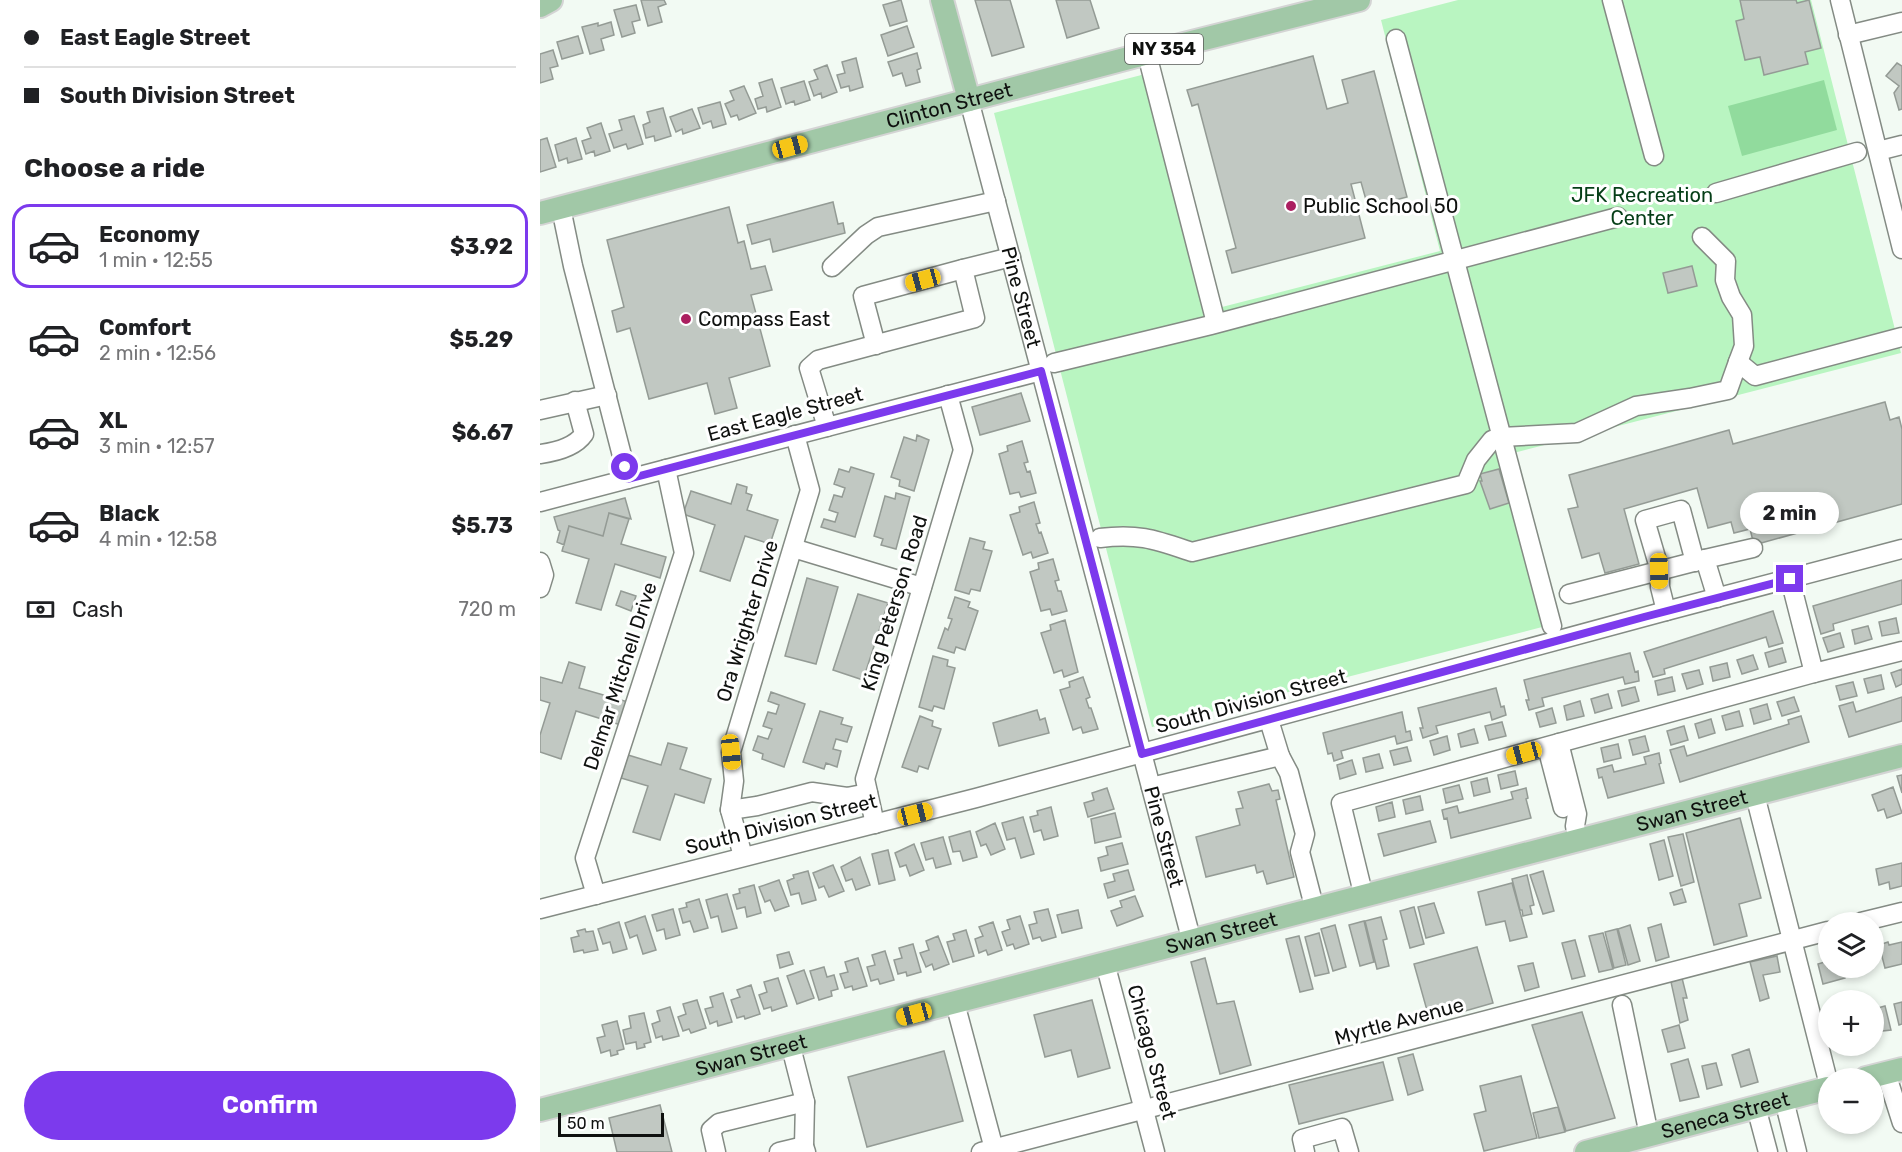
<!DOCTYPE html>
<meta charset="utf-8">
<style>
:root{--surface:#fff;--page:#f2f2f2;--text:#202124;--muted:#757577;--line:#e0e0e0;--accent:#7c3aed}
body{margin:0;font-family:Rubik,sans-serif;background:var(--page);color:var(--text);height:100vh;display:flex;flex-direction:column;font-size:22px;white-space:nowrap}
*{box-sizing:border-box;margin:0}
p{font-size:20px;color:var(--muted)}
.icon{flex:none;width:33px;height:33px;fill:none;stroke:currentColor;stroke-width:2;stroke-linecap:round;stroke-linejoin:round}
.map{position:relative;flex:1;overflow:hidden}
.panel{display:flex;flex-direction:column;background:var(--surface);width:540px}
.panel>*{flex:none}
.top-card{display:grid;align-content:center;height:132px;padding:0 24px;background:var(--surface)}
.fabs{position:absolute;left:1278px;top:912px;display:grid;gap:12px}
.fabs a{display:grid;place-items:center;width:66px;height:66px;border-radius:50%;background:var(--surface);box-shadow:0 3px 9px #0003;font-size:30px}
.scale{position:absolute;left:18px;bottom:15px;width:106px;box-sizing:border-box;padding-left:6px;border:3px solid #0f110f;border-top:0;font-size:16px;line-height:21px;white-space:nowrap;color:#0f110f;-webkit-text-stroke:4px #fff;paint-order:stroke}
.end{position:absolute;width:27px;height:27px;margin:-14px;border:8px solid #7c3aed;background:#fff;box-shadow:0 0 0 3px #fff}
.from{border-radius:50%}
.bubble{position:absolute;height:42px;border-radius:21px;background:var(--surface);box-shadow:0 3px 9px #0003;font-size:20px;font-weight:700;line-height:42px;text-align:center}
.car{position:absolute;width:18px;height:36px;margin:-18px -9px;border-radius:8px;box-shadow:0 0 4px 2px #0007;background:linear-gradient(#f5c518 24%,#345 0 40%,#f5c518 0 76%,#345 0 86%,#f5c518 0)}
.top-card b{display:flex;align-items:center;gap:21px;height:57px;font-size:22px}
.top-card b+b{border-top:2px solid var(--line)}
.top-card i{width:15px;height:15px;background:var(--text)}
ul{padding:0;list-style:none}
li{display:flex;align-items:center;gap:18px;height:84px;margin:0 12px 9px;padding:0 12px;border:3px solid transparent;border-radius:18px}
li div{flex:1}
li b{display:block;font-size:22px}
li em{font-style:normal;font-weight:700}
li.on{border-color:var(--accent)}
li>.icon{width:54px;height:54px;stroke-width:1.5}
h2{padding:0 24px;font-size:27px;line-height:72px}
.pay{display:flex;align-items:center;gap:15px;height:66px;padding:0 24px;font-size:22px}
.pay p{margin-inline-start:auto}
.button{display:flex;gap:12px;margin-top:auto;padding:12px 24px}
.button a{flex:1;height:69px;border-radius:36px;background:var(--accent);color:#fff;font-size:24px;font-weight:700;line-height:69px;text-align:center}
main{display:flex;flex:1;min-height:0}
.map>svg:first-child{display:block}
.green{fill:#b9f5c1}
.water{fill:#91db9d}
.building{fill:#c1c8c2;stroke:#949b95;stroke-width:1.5}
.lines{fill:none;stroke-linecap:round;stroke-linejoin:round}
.minor-casing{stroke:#848b84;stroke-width:21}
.major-casing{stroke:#d4d4d4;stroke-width:26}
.minor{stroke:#fff;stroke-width:18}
.major{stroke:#a1c8a7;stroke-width:22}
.route{stroke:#7c3aed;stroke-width:8}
.poi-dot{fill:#ab1f60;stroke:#fff;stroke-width:2}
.labels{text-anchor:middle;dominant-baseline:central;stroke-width:6;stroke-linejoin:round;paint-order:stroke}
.shield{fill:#fff;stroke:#575857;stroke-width:1.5}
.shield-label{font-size:18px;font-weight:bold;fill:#0f110f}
.street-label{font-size:20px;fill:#0f110f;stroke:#fff}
.park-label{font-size:20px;fill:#053e17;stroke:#fff}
.poi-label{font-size:20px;fill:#0f110f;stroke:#fff;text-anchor:start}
</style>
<main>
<section class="panel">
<div class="top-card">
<b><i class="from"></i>East Eagle Street</b>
<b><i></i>South Division Street</b>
</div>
<h2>Choose a ride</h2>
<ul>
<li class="on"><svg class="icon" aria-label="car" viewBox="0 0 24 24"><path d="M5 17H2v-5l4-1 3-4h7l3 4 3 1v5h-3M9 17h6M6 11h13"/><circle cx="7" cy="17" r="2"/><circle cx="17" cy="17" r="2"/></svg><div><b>Economy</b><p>1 min · 12:55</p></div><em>$3.92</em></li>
<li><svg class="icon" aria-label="car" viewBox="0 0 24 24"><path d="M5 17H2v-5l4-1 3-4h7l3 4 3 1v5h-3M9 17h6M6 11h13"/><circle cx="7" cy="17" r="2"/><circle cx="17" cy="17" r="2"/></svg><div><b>Comfort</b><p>2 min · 12:56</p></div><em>$5.29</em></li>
<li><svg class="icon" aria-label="car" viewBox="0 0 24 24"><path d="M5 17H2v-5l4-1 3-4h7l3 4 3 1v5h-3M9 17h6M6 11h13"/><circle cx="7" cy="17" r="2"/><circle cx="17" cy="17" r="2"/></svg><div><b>XL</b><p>3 min · 12:57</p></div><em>$6.67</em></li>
<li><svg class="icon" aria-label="car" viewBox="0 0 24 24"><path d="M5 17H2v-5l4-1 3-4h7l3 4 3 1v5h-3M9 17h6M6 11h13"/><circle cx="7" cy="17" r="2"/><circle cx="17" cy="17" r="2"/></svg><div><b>Black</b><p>4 min · 12:58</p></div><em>$5.73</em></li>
</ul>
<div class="pay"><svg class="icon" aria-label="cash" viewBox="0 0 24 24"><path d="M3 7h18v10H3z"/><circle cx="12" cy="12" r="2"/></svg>Cash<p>720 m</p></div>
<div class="button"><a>Confirm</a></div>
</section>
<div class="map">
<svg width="1362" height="1152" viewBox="0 0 1362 1152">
<rect width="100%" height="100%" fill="#f2faf3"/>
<path class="green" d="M918,0H1271L1361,353L962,456L1006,626L612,727L454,113L617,71L678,308L900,251L841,20Z"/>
<path class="water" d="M1284,80L1297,130L1202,156L1188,106Z"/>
<path class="building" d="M101,0H124L126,4L118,7L122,22L108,26Z
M361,0L367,21L350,26L343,5Z
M435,0H470L484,47L452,56Z
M516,0H550L559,28L527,38Z
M1200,0H1256L1257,3L1269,0L1281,48L1265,52L1268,64L1224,75L1220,57L1205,60L1196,21L1204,19Z
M96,5L100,20L92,22L95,33L82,37L74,10Z
M71,22L74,35L61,39L64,50L50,54L42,27L58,23V26Z
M367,26L374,47L348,56L341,35Z
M38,36L43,53L22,59L17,42Z
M13,50L18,66L10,68L13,79L0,83V54Z
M377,53L381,68L377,70L380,82L366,86L362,73L353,76L348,62Z
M773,56L787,109L808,103L802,80L834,71L867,197L828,207L821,182L811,184L825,238L692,273L686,251L696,248L658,104L652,106L647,90Z
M316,58L323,87L310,91L309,86L301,88L297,75L305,73L302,62Z
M1357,63L1362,66V109L1359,110L1354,93L1359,86L1346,76Z
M287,65L297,92L282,98L281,93L274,96L269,82L278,79L274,70Z
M232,79L241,107L227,112L226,107L218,109L215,99L223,96L219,83Z
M264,81L270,100L255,105L254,101L246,104L241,88Z
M204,86L216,113L199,120L197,115L191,117L185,104L194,100L190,91Z
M180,102L186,124L173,128L171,121L163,124L158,108Z
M123,108L131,136L115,141L114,136L106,138L103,125L110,122L107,112Z
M152,109L160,128L143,134L142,129L136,132L130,117Z
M94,116L103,144L88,149L86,144L74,148L69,134L82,130L79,120Z
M61,123L70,151L55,156L54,151L46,154L42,141L51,138L47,128Z
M7,138L16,167L0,172V140Z
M36,138L42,159L28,163L27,158L19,161L15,145Z
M293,202L298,224L303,223L305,233L233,252L230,239L212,244L207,225Z
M189,207L198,243L204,241L211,269L225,266L232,290L211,295L230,366L189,378L197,408L175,414L167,383L109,399L90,328L77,332L72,311L84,307L67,240Z
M1152,266L1157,286L1128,293L1123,273Z
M481,393L490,421L440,435L432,407Z
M1345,402L1350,420L1359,417L1362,429V504L1214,545L1210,529L1194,533L1191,522L1168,528L1157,488L1084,509L1099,564L1065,573L1059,553L1042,558L1028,509L1038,507L1029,475L1189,430L1193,444Z
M377,435L389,440L374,491L359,486L360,480L351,477L364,437L376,441Z
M482,441L488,462L484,463L487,472L490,471L496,493L481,497L479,492L470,494L459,454L468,451L467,446Z
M311,467L334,474L315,537L281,527L284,519L295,522L298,513L289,510L294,495L302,497L305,488L294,484L299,469L309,472Z
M959,469L969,503L950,509L940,481H942L940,474Z
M197,484L207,487L206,493L212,495L207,510L238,520L230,544L205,536L190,581L160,571L175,525L143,514L151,491L191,504Z
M356,493L370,497L356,549L341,545L343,539L334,536L345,496L355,499Z
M85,498L91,519L69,513L63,536L29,526L24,545L17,542L20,531L18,530L14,517Z
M494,502L500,523L496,524L499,533L501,532L508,553L493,558L491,552L483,555L470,515L480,512L479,507Z
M69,513L89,519L81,544L126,557L120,578L75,564L61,610L36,603L49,559L22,551L29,526L63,536Z
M430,538L445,542L443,549L452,551L440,591L431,589L429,594L415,590Z
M513,559L519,580L515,581L518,591H521L527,611L512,615L510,609L501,611L490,572L499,569L498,563Z
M267,578L298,587L276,664L245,656Z
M1362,580V604L1293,624L1294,630L1281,634L1273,606Z
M81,591L96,596L91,611L76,605Z
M318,594L348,603L323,680L293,670Z
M415,597L430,602L428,607L438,611L425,650L416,647L414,653L398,648L405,628L408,630L412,619L408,618Z
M1233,611L1243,643L1229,647L1226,637L1124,669L1125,674L1113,677L1104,652Z
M1356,618L1359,633L1342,636L1339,622Z
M525,620L538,672L524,677L522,670L514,673L501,633L511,630L510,625Z
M1328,626L1332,639L1315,644L1312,630Z
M1300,633L1304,647L1288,652L1283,638Z
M1242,648L1246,662L1229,667L1225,653Z
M1090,653L1095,672L1098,671L1099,681L1085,684L1083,677L1002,698L1004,706L989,710L986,700H989L984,680Z
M1213,655L1218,669L1202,674L1197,660Z
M393,656L408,660L407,666L415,668L404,709L394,706L392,711L379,707Z
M29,662L45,667L39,688L88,702L81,725L36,711L21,759L0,752V735L10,703L0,700V677L22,683Z
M1187,663L1190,677L1173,681L1170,667Z
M1362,669V684L1356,687L1351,673Z
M1159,670L1163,684L1147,689L1142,674Z
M1341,675L1344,689L1328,693L1324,679Z
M543,677L550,697L546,699L549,708H551L558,729L543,733L541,727L533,730L520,690L530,687L529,682Z
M1132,677L1135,691L1118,695L1115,681Z
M1313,682L1317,696L1300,700L1296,686Z
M1095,687L1099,701L1082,706L1078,691Z
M956,688L961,707L964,706L966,715L952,720L950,712L896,726L898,733L883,738L880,728H883L878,708Z
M231,692L265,704L244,767L222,759L223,754L213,750L218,736L228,739L232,729L223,726L228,712L236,714L239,705L228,701Z
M1068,694L1072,708L1055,713L1051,699Z
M1254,697L1259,711L1242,716L1237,702Z
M1362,697V721L1309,737L1299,706L1313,702L1316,712Z
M1040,701L1044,716L1027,720L1024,706Z
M1227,704L1231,719L1214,724L1210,709Z
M1012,708L1016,723L1000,727L996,713Z
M497,710L500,720L505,718L509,733L459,746L453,723Z
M280,711L303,718L301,724L312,727L307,742L296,739L293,749L301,751L297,767L286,763L284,769L263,762Z
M1199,711L1203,726L1186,730L1182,716Z
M862,712L866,732L870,731L872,740L857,744L855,736L801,751L803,758L794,761L792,753L788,754L783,733Z
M380,716L393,721L392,726L401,729L388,769L379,766L377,772L362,767Z
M1261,716L1269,742L1140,782L1130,750L1144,746L1147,756L1249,724L1248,720Z
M1171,719L1175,733L1159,738L1155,724Z
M962,722L966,736L949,740L945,726Z
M1144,726L1148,740L1131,745L1127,731Z
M934,729L938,743L921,747L918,734Z
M907,736L910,750L894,755L890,741Z
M1105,736L1109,751L1093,755L1089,740Z
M128,743L147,748L140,769L171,779L164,803L135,794L120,840L93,832L108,786L81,778L88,755L121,765Z
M1078,744L1081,758L1064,762L1061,748Z
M867,747L871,761L854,765L850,751Z
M1119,753L1121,763L1119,764L1124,783L1068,798L1062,777L1059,778L1057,769L1072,765L1074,772L1106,764L1104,757Z
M839,754L843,768L826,772L823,758Z
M812,760L816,774L800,779L797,765Z
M975,771L978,785L961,789L958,775Z
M1362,775V793L1357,776Z
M947,778L950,792L934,796L931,782Z
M729,784L732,791L738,790L740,799L736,800L754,877L727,884L723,871L717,873L715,865L666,877L656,837L700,825L696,809L703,808L698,792Z
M919,785L923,799L906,803L903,789Z
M1353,787L1362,813L1347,818L1344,809L1338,811L1332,795Z
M567,788L574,809L548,817L544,803L554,800L552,793Z
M986,788L988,798L986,799L991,818L911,838L907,818L904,819L902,810L917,806L919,813L973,799L971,792Z
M880,796L883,810L866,814L863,800Z
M852,802L855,817L839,821L836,807Z
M511,807L518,836L504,840L501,830L494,832L490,817L498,815L497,811Z
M575,813L581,837L555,843L551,819Z
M483,817L494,854L481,858L475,838L467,840L462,823Z
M1200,818L1221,898L1199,904L1207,936L1174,945L1146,833Z
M890,821L896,842L844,856L838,834Z
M455,823L465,849L451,855L446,844L441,846L436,832Z
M430,831L437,857L423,861L420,851L413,852L409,837Z
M1143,834L1154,882L1141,886L1128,837Z
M403,837L411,864L396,868L393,858L386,860L381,843Z
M1124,840L1133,876L1119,880L1110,844Z
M582,843L588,864L561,871L558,858L568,855L566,847Z
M374,844L384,870L370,876L366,865L360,867L355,853Z
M348,850L355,880L339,884L332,854Z
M320,857L330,885L316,890L312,879L306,881L301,867Z
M1362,863V886L1350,889L1349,882L1339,885L1336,869Z
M293,865L304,891L289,897L284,886L279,888L273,873Z
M588,870L594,890L568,898L564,884L575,881L573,874Z
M268,871L276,900L262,904L259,893L251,895L247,881L254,878L253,875Z
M1003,871L1014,911L1003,914L990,875Z
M987,875L994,905L990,906L992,914L983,916L982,910H980L972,879Z
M239,880L249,906L235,911L230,900L225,902L219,887Z
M972,883L987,937L970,941L965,921L946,925L938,892Z
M214,885L221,913L207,917L205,907L197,909L193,895L200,893L199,889Z
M1142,889L1146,902L1134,905L1130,893Z
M187,894L197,928L182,932L178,916L171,918L166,900Z
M595,896L603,916L577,926L571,911L582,907L580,901Z
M159,899L168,928L154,932L150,921L143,923L139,909L147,907L146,903Z
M894,903L904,933L886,938L878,907Z
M874,907L884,944L870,948L860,911Z
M133,909L140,935L126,939L124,929L117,931L112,915Z
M508,909L516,937L502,941L500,937L493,939L489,925L497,923L494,912Z
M538,910L542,928L522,933L517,915Z
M105,916L116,950L103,954L97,935L90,938L85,923Z
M480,916L489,944L475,949L473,944L467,946L462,932L470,929L467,920Z
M841,917L847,939L843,940L849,966L837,969L825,921Z
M824,921L834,962L820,966L809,925Z
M79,922L87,949L73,953L70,942L63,944L58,929Z
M453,922L462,950L448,955L446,950L439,953L435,939L443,936L439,927Z
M1121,924L1129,957L1116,961L1108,928Z
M795,925L806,967L793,971L781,929Z
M1090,925L1100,961L1088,965L1078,929Z
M45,929L46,932L53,931L58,950L44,953L43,950L34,952L31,938L39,936L37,931Z
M1077,929L1086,965L1074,968L1065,932Z
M426,930L434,956L413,962L407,942L415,940L413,934Z
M779,933L789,973L775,976L765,937Z
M1063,933L1073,969L1059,972L1049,936Z
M398,936L409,964L394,970L392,964L386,967L380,953L389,950L386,941Z
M759,936L773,989L760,992L746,939Z
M1035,940L1045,976L1032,979L1022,943Z
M1348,942L1349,945L1362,942V964L1345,968L1339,945Z
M373,944L381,972L367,976L366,972L358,974L354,960L362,958L359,948Z
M937,947L953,1003L890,1021L874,964Z
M345,951L354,980L340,984L338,979L331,981L327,967L335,965L332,955Z
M249,952L253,964L240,968L237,955Z
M1237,956L1240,972L1223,975L1229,998L1220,1001L1210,962Z
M318,958L327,986L313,990L312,986L305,988L300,974L308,972L305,962Z
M665,958L677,1004L694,1001L711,1065L680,1074L651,962Z
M1288,961V968H1302L1305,978L1283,984L1278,964Z
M993,963L999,987L985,991L978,966Z
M284,967L287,977L294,975L298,989L291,991L292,996L279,1000L270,971Z
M1312,968H1331L1313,972Z
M264,970L274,998L257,1004L247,976Z
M238,978L247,1006L232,1011L231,1007L224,1009L219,995L227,992L224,982Z
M1142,978L1147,998H1143L1148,1020L1140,1023L1131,982Z
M211,985L220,1014L205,1019L204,1016L197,1018L191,1000L200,997L197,990Z
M183,993L192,1022L178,1026L177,1021L170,1024L165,1009L173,1007L170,997Z
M157,1000L166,1028L151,1033L149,1029L143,1031L138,1017L146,1014L143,1004Z
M552,1000L570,1068L538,1077L531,1050L505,1057L494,1015Z
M1362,1002V1024L1359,1025L1354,1004Z
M1345,1006L1351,1030L1334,1032V1009Z
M130,1007L139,1036L123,1040L122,1036L116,1038L112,1024L120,1021L117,1011Z
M1042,1012L1075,1118L1026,1131L992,1025Z
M104,1013L111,1042L104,1044L105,1047L97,1049L96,1042L86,1044L83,1030L91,1028L89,1016Z
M77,1021L84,1049L77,1051L78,1054L71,1056L70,1050L61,1053L57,1038L65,1036L62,1025Z
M1139,1025L1145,1048L1128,1052L1122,1030Z
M1209,1049L1218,1082L1201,1087L1192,1055Z
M404,1051L423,1121L327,1147L308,1077Z
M873,1054L883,1090L868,1095L858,1058Z
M1148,1059L1159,1097L1140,1101L1131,1064Z
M843,1062L853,1100L759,1124L749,1085Z
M1176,1063L1182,1085L1167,1089L1162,1066Z
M981,1076L997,1138L944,1151L934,1114L946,1111L940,1086Z
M120,1105L132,1152H77L69,1118Z
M1018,1107L1025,1132L999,1138L993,1113Z"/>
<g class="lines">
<defs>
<g id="minor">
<path d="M1072,0L1114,156"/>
<path d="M1300,0L1362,249"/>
<path d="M1308,35L1362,22"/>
<path d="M856,39L1012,626"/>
<path d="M610,66L676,323"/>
<path id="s1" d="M429,100L652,942"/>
<path d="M1338,151L1362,145"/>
<path d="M1176,193L1317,152"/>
<path d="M21,208L33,266L88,479"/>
<path d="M1162,237L1186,261L1185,280L1191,297L1202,315L1204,346L1198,362"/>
<path d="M292,267L326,235L338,227L456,201"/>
<path d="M336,345L323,296L423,269"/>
<path d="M514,363L671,325L1078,217"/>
<path d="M0,410L67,395"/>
<path d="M287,427L269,368L278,360L435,318L423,269L471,257"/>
<path d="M0,454C15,452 35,447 44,434L35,401"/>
<path d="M0,502L501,371"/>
<path d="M560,538C599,533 616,540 652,552L926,484L936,460L952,440L961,437L1037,433L1096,406L1150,398L1188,390L1198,362L1215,376L1362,337"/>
<path d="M253,548L382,587"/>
<path d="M0,562L4,575L0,588"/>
<path d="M1029,594L1165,559"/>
<path d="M1177,598L1165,559L1213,548"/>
<path d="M1126,611L1120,587V571L1105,520L1141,510L1155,562"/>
<path d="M1274,673L1362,651"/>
<path d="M729,720L740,756"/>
<path d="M1019,743L1037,814L1035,826L1038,841"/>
<path d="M1007,747L1023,808"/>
<path d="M611,787L740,756L749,773L765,834L760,852L775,910"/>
<path d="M1215,795L1288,1081"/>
<path d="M190,810L217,806L272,792L307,797L328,793"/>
<path d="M335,824L325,779L423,450L408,395"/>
<path d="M203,856L190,810L194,781L191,752L270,490L255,435"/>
<path d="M56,895L45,858L144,553L126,469"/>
<path d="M824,897L801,803L1274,673L1250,579"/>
<path d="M0,909L436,798L1126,611L1362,549"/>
<path d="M1321,922L1362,912"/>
<path d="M565,963L615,1152"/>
<path d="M415,1003L454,1149"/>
<path d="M1082,1005L1109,1135"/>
<path d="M251,1047L265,1102L264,1146L266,1152"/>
<path d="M1346,1073L1362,1123"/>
<path d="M1244,1100L1257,1152"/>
<path d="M1216,1107L1228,1152"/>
<path d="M176,1152L171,1130L179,1123L265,1102"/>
<path d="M239,1152L264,1146"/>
<path d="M441,1152L1288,931"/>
<path d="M765,1152L762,1139L802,1128L809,1152"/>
</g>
<g id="major">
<path d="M402,0L429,100"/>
<path d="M0,6L11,0"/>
<path id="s2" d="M0,213L604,54L819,0"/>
<path d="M1326,1078L1362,1069"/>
<path id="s3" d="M0,1110L1362,756"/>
<path id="s4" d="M1046,1152L1288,1088"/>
</g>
</defs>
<use href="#minor" class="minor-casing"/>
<use href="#major" class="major-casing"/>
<use href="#minor" class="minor"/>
<use href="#major" class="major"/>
</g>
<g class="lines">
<path class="route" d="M85,467L88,479L501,371L602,754L1104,617L1250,579"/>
</g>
<g class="poi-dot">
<circle cx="751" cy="206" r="6"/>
<circle cx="146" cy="319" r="6"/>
</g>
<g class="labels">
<rect class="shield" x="585" y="34" width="78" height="30" rx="4.5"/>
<g class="shield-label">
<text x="624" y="49">NY 354</text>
</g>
<g class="street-label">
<text stroke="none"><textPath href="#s2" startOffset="423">Clinton Street</textPath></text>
<text stroke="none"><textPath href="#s1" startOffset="204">Pine Street</textPath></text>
<text transform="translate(245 414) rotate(-15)">East Eagle Street</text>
<text transform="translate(354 603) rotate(-73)">King Peterson Road</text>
<text transform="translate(207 621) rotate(-73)">Ora Wrighter Drive</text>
<text transform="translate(80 676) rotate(-72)">Delmar Mitchell Drive</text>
<text transform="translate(711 701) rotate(-15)">South Division Street</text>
<text stroke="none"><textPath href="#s3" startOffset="1190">Swan Street</textPath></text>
<text transform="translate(241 824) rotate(-14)">South Division Street</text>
<text stroke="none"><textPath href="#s1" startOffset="762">Pine Street</textPath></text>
<text stroke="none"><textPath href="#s3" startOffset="704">Swan Street</textPath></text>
<text transform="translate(859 1021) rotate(-15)">Myrtle Avenue</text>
<text transform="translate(612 1052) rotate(75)">Chicago Street</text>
<text stroke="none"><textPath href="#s3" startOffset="218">Swan Street</textPath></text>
<text stroke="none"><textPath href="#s4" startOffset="144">Seneca Street</textPath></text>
</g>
<g class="park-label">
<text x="1102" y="195">JFK Recreation<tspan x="1102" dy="23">Center</tspan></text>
</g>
<g class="poi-label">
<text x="763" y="206">Public School 50</text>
<text x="158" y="319">Compass East</text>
</g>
</g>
</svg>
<div class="fabs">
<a><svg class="icon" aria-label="layers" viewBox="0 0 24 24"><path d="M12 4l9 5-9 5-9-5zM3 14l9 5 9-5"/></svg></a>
<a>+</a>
<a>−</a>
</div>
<div class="scale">50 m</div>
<i class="end from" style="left:85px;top:467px"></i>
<i class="end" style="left:1250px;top:579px"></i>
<div class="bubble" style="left:1200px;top:492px;width:99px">2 min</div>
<i class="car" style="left:250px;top:147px;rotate:75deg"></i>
<i class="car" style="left:383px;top:280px;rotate:255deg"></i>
<i class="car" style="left:1119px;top:571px;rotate:179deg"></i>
<i class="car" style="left:191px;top:752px;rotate:174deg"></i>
<i class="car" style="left:984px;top:753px;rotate:255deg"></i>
<i class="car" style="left:375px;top:814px;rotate:76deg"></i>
<i class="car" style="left:374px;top:1014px;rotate:255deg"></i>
</div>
</main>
